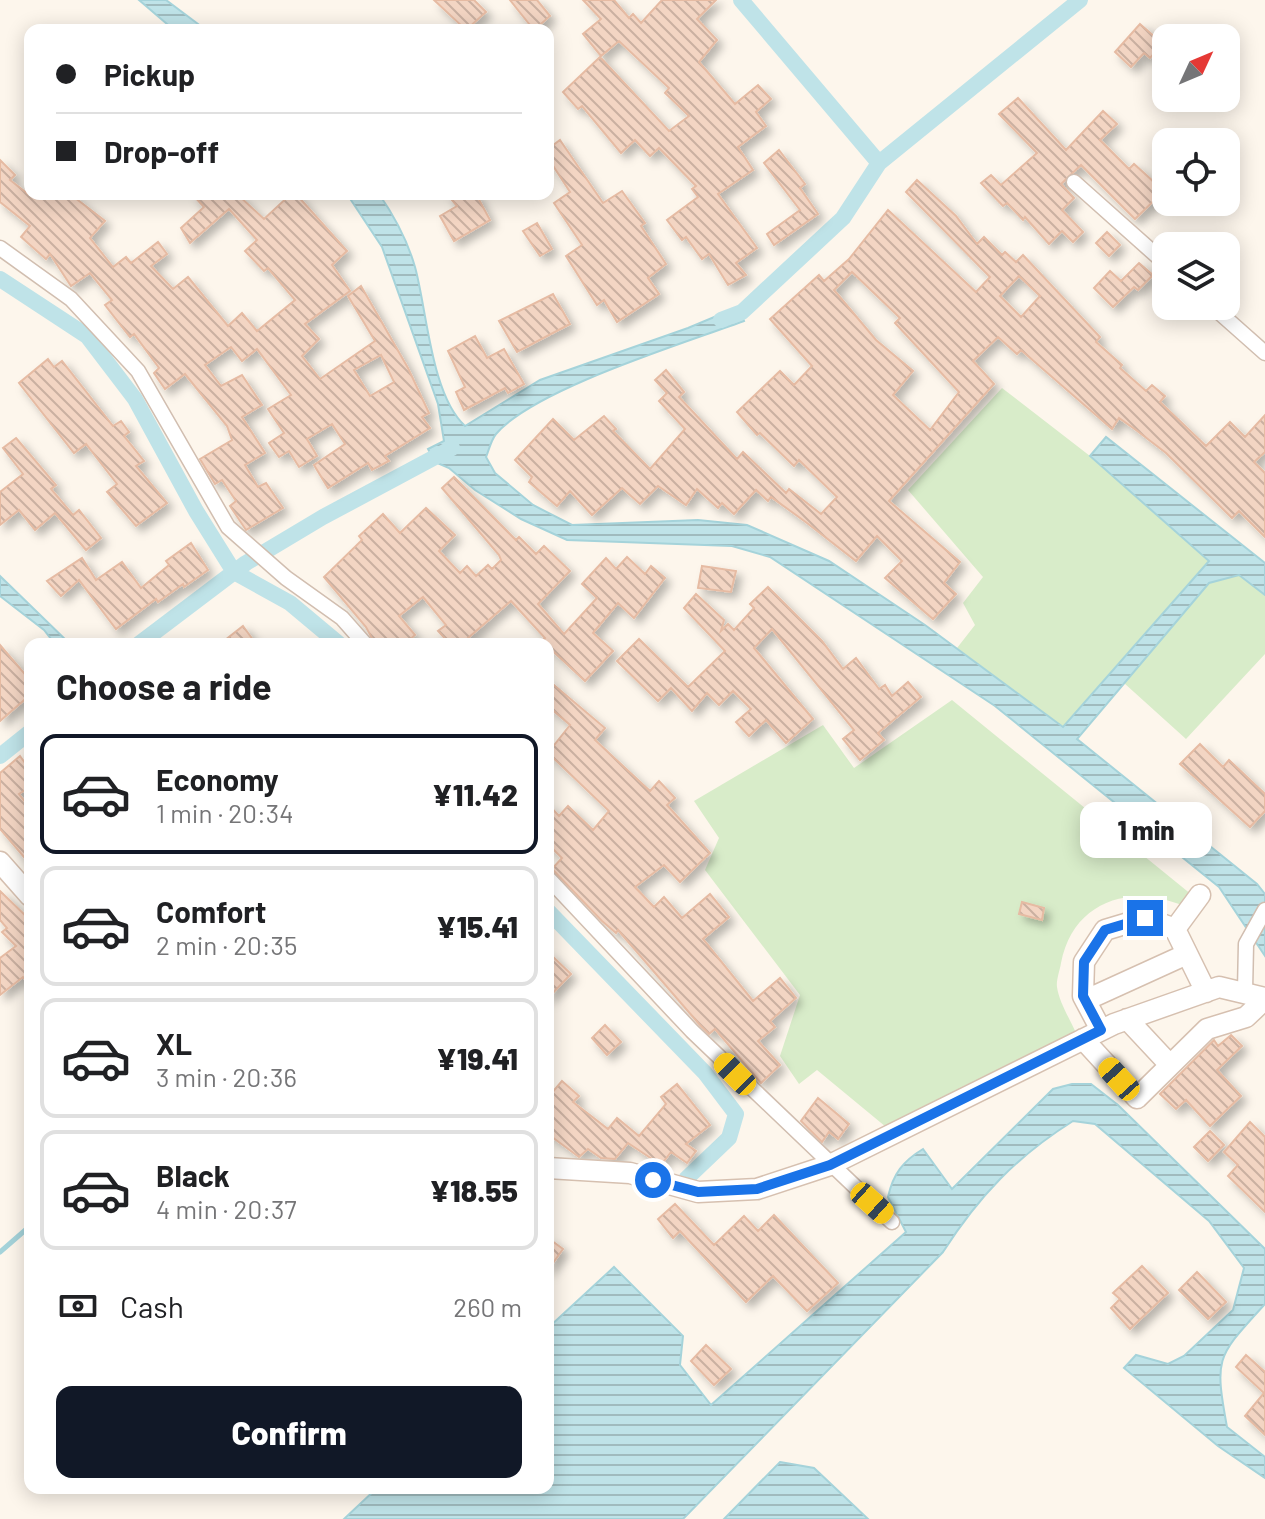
<!DOCTYPE html>
<meta charset="utf-8">
<style>
:root{--surface:#fff;--page:#f2f2f2;--text:#202124;--muted:#757577;--line:#e0e0e0;--accent:#111827}
body{margin:0;font-family:Barlow,sans-serif;background:var(--page);color:var(--text);height:100vh;display:flex;flex-direction:column;font-size:30px;white-space:nowrap}
*{box-sizing:border-box;margin:0}
p{font-size:26px;color:var(--muted)}
.icon{flex:none;width:44px;height:44px;fill:none;stroke:currentColor;stroke-width:2;stroke-linecap:round;stroke-linejoin:round}
.map{position:relative;flex:1;overflow:hidden}
.panel{position:absolute;left:24px;top:638px;width:530px;height:856px;display:flex;flex-direction:column;background:var(--surface);border-radius:16px;box-shadow:0 4px 20px #0003}
.panel>*{flex:none}
.hud{position:absolute;left:24px;top:24px;width:530px;height:176px;border-radius:16px;box-shadow:0 4px 20px #0003;display:grid;align-content:center;height:176px;padding:0 32px;background:var(--surface)}
.needle{width:52px;rotate:46deg}
.buttons{position:absolute;left:1152px;top:24px;display:grid;gap:16px}
.buttons a{display:grid;place-items:center;width:88px;height:88px;border-radius:16px;background:var(--surface);box-shadow:0 4px 20px #0003;font-size:40px}
.end{position:absolute;width:36px;height:36px;margin:-18px;border:10px solid #1a73e8;background:#fff;box-shadow:0 0 0 4px #fff}
.from{border-radius:50%}
.bubble{position:absolute;height:56px;border-radius:16px;background:var(--surface);box-shadow:0 4px 20px #0003;font-size:26px;font-weight:800;line-height:56px;text-align:center}
.car{position:absolute;width:24px;height:48px;margin:-24px -12px;border-radius:10px;box-shadow:0 0 6px 2px #0007;background:linear-gradient(#f5c518 24%,#345 0 40%,#f5c518 0 76%,#345 0 86%,#f5c518 0)}
.hud b{display:flex;align-items:center;gap:28px;height:76px;font-size:30px}
.hud b+b{border-top:2px solid var(--line)}
.hud i{width:20px;height:20px;background:var(--text)}
ul{padding:0;list-style:none}
li{display:flex;align-items:center;gap:24px;height:120px;margin:0 16px 12px;padding:0 16px;border:4px solid var(--line);border-radius:16px}
li div{flex:1}
li b{display:block;font-size:30px}
li em{font-style:normal;font-weight:800}
li.on{border-color:var(--accent)}
li>.icon{width:72px;height:72px;stroke-width:1.5}
h2{padding:0 32px;font-size:36px;line-height:96px}
.pay{display:flex;align-items:center;gap:20px;height:88px;padding:0 32px;font-size:30px}
.pay p{margin-inline-start:auto}
.action{display:flex;gap:16px;margin-top:auto;padding:16px 32px}
.action a{flex:1;height:92px;border-radius:16px;background:var(--accent);color:#fff;font-size:32px;font-weight:800;line-height:92px;text-align:center}
.map>svg:first-child{display:block}
.green{fill:#d8ecc9}
.water{fill:url(#water-rules);stroke:#a5d3da;stroke-width:2}
.lines{fill:none;stroke-linecap:round;stroke-linejoin:round}
.stream{stroke:#a5d3da;stroke-width:5}
.canal{stroke:#bfe3e8;stroke-width:16}
.building{fill:url(#building-back-hatch);stroke:#e6bba3;stroke-width:2;fill-rule:evenodd;filter:url(#shadow)}
.street-casing{stroke:#d1beb0;stroke-width:17}
.secondary-casing{stroke:#d6c0b0;stroke-width:23}
.street{stroke:#fff;stroke-width:14}
.secondary{stroke:#fff;stroke-width:20}
.route{stroke:#1a73e8;stroke-width:10}
</style>
<div class="map">
<svg width="1265" height="1519" viewBox="0 0 1265 1519">
<defs>
<pattern id="water-rules" width="6" height="5" patternUnits="userSpaceOnUse" patternTransform="scale(2)"><rect width="6" height="5" fill="#bfe3e8"/><path d="M0 2.5h6" fill="none" stroke="#a0bbbe"/></pattern>
<pattern id="building-back-hatch" width="6" height="6" patternUnits="userSpaceOnUse" patternTransform="scale(2)"><rect width="6" height="6" fill="#f3d5c3"/><path d="M-1 5l2 2M0 0l6 6M5-1l2 2" fill="none" stroke="#cab0a1"/></pattern>
<filter id="shadow"><feDropShadow dx="5.5" dy="5.5" stdDeviation="4" flood-color="#0004"/></filter>
</defs>
<rect width="100%" height="100%" fill="#fdf6ec"/>
<path class="green" d="M1002,388L1090,456L1209,561L1063,727L957,648L975,625L963,603L983,577L908,490Z
M1239,575L1265,595V654L1186,739L1124,683L1209,582Z
M952,700L1192,895L1184,906C1130,883 1073,901 1061,963C1060,970 1056,980 1057,987C1059,1002 1070,1019 1076,1033L886,1127L817,1070L799,1084L780,1056L800,995L705,870L719,838L694,801L823,725L854,768Z"/>
<path class="water" d="M139,0H166L206,30H174Z
M347,194H379C395,217 407,239 415,267C427,310 431,395 465,426L540,380L688,328L738,307L744,321C685,343 534,389 496,434C491,440 489,450 486,457L495,473L533,505L572,525L698,520L747,525L829,561L925,625L1063,727L1209,561L1090,456L1106,437L1265,563V595L1239,575L1209,583L1077,739L1257,884L1265,894V956L1219,887L995,706L770,557L732,546L567,540L521,519L475,490L449,468L435,462L428,449L444,441L438,404L382,247Z
M0,576L70,644H55L44,630L0,596Z
M1072,1084H1091L1118,1105L1265,1249V1304C1217,1357 1214,1356 1227,1427L1265,1457V1478L1218,1446L1124,1368L1136,1355L1168,1364L1184,1356L1233,1310L1244,1268L1209,1221L1095,1124L1073,1121C1016,1157 979,1196 943,1252L683,1519H344L377,1488H548V1328L614,1267L683,1336L680,1365L711,1405L906,1232L888,1197C893,1174 903,1161 923,1149L952,1189L1053,1089Z
M780,1462L814,1468L868,1519H724Z"/>
<g class="lines">
<path class="stream" d="M0,1252L30,1226"/>
<path class="canal" d="M741,0L879,163L1080,0
M0,279L87,336L135,399L196,511L234,572L290,603L339,644
M721,320L742,312L843,218L879,163
M139,644L246,563L323,517L452,448
M0,756L30,732
M548,911L705,1073L736,1114L729,1138L686,1179"/>
</g>
<path class="building" d="M434,0H474L486,12L466,30Z
M510,0H537L550,16L534,30Z
M583,0H614L629,18L633,14L641,23L662,0H716L697,19L717,40L699,62L735,104L758,85L771,99L756,112L766,126L738,147L753,170L718,194L757,248L736,263L746,275L728,285L709,254L702,259L686,237L682,240L667,220L698,197L692,189L696,186L659,148L650,156L635,140L621,153L582,106L578,109L563,92L600,57L669,131L689,116L665,93L669,88L619,41L601,56L583,34L601,19Z
M1140,24L1163,44L1150,58L1144,53L1131,67L1115,52Z
M1018,98L1066,150L1103,111L1117,124L1100,140L1129,169L1134,164L1164,191L1135,219L1081,165L1061,184L1074,198L1062,210L1083,232L1073,242L1062,231L1049,244L1025,217L1023,220L1007,203L1003,206L981,183L991,175L1001,185L1037,153L999,114Z
M560,140L603,203L622,191L645,223L641,226L666,264L648,278L659,294L617,322L604,300L597,305L566,256L582,245L554,203L570,192L548,158V149Z
M779,150L805,184L800,188L818,214L774,245L767,234L800,210L764,163Z
M0,160L15,175L10,180L28,194H70L105,221L90,238L113,267L126,257L131,263L158,242L167,254L151,266L173,289L188,277L228,326L242,313L257,331L295,300L268,268L264,271L245,251L257,240L229,209L190,243L181,228L204,207L192,194H237L264,219L291,194H296L347,251L332,265L350,291L305,324L319,339L302,356L320,379L375,341L348,296L361,286L408,368L429,413L422,417L430,428L385,456L389,461L372,470L368,463L328,488L314,465L345,444L332,424L307,439L317,456L299,467L289,451L279,457L269,443L284,433L268,409L291,395L257,349L242,361L231,347L205,365L221,386L242,375L262,405L242,417L265,453L245,465L258,487L266,483L283,508L246,530L230,506L236,501L222,480L215,484L200,459L232,440L227,426L185,374L165,389L154,373L159,368L134,334L130,337L105,305L112,300L90,273L71,286L50,254L46,259L21,237L30,226L0,202ZM381,355L394,382L370,396L354,370Z
M917,180L956,216L977,244L984,237L1002,255L1005,252L1016,262L1023,255L1100,337L1096,342L1122,365L1120,368L1146,391L1152,385L1165,396L1160,402L1206,446L1230,422L1245,437L1265,415V452L1254,462L1265,473V537L1239,511L1232,518L1166,453L1136,430L1119,418L1112,429L1021,350L1017,354L998,337L973,361L994,384L889,501L960,562L944,583L956,594L933,619L885,578L902,561L877,536L856,561L807,523L771,497L768,501L756,490L734,514L722,503L718,508L697,489L686,505L658,486L640,504L622,488L592,515L570,491L557,506L529,482L532,477L515,460L553,419L574,440L604,416L616,429L613,431L650,469L685,429L659,401L667,393L655,380L666,370L684,392L679,397L737,459L743,452L786,493L789,489L821,514L837,497L799,460L794,466L760,433L757,435L737,412L780,371L794,385L812,366L770,319L819,275L824,281L849,259L888,210L976,292L990,277L906,192ZM852,272L900,318L895,323L959,392L930,430L893,395L913,371L876,340L834,290ZM1019,276L1040,296L1021,317L1000,296Z
M447,194H476L490,220L454,241L440,216L457,206Z
M537,223L552,249L540,256L523,231Z
M1107,232L1120,245L1109,256L1096,243Z
M1139,263L1153,275L1138,290L1134,287L1113,307L1094,288L1110,271L1121,281Z
M553,294L570,324L517,352L499,321Z
M475,336L487,358L504,349L524,384L508,393L505,388L464,410L456,392L465,387L448,351Z
M48,359L54,367L62,361L113,426L121,421L129,432L124,436L144,461L136,466L167,503L136,526L107,492L117,484L86,444L74,453L19,383Z
M16,438L56,485L51,489L73,515L79,510L101,538L86,550L55,513L35,530L19,510L0,525V492L23,474L3,448Z
M454,477L516,540L519,537L536,554L544,546L570,571L538,604L564,634L597,598L582,584L606,558L616,569L627,557L645,574L651,566L665,578L634,618L618,603L593,633L613,651L585,681L542,641L545,638L511,601L461,644H450L438,631L446,625L423,597L399,616L415,635L405,644H375L366,627L324,577L362,540L359,536L383,514L400,533L426,508L455,535L439,551L460,573L467,566L476,576L488,565L492,569L501,560L499,555L442,488Z
M191,543L208,570L184,587L183,584L158,602L156,599L116,629L79,580L61,596L47,581L82,558L96,580L122,562L141,588L169,565L166,561Z
M702,566L736,571L731,592L698,588Z
M768,587L822,641L843,669L856,658L879,689L885,685L892,696L908,682L921,697L878,733L884,740L860,760L843,739L854,730L772,629L754,648L813,719L786,743L766,720L749,736L736,722L751,709L733,691L719,705L707,693L692,711L671,688L658,701L617,661L639,639L688,687L725,651L684,608L696,594L724,620L721,631L728,624L734,630L754,608L750,604Z
M243,626L256,644H220Z
M0,645L30,680V695L0,721Z
M548,680L605,728L595,740L650,791L659,781L675,798L667,805L710,853L680,882L664,865L635,887L654,907L664,897L682,918L710,894L729,917L703,939L753,1001L780,978L796,998L770,1021L775,1027L758,1041L780,1065L761,1083L715,1029L709,1034L699,1024L618,930L616,933L602,921L552,869L562,858L548,844V804L559,816L568,806L593,830L609,811L548,753L570,725L548,706Z
M1200,744L1223,767L1229,760L1265,794V811L1250,827L1180,764Z
M20,756L30,770V787L19,794L30,808V864L0,829V773Z
M0,891L30,920V985L23,977L0,995V958L16,946L2,932L7,928L0,920Z
M1022,902L1044,908L1042,920L1019,914Z
M548,952L571,974L548,998Z
M605,1025L621,1042L607,1055L592,1038Z
M1231,1035L1242,1046L1217,1070L1241,1096L1210,1126L1186,1100L1176,1109L1160,1094L1214,1040L1218,1046Z
M562,1081L579,1096L573,1102L608,1129L617,1118L639,1136L666,1104L661,1097L677,1084L710,1125L686,1144L696,1151L687,1163L671,1152L661,1165L628,1143L615,1159L601,1158L588,1149L579,1157L548,1134V1104L553,1098L550,1095Z
M818,1098L849,1124L838,1139L829,1132L822,1142L801,1121Z
M1250,1122L1265,1137V1212L1228,1176L1238,1165L1224,1152Z
M1210,1131L1224,1145L1208,1161L1194,1147Z
M675,1204L714,1245L744,1216L758,1231L774,1215L838,1283L807,1311L773,1276L746,1302L680,1231L673,1238L658,1219Z
M548,1238L563,1249L548,1270Z
M1142,1266L1168,1293L1130,1329L1111,1308L1120,1299L1113,1293Z
M1197,1272L1226,1302L1208,1319L1179,1290Z
M706,1345L731,1369L714,1385L691,1361Z
M1246,1355L1265,1372V1435L1245,1416L1264,1393L1236,1367Z"/>
<g class="lines">
<defs>
<path id="street" d="M1074,182L1166,264
M0,248L71,299L138,371L228,527L286,578L342,618L365,644
M1212,306L1265,353
M548,878L692,1031L892,1222
M1245,991L1246,944L1265,910"/>
<path id="secondary" d="M0,862L30,896
M1175,929L1200,895
M1086,1000L1187,954
M1127,1019L1170,1065
M1101,1030L1083,996L1084,962L1105,930L1145,918L1175,929L1206,992
M1083,1039L1137,1098L1207,1029L1246,1017L1265,999
M548,1168L630,1173L698,1192L757,1189L830,1165L1114,1024L1219,987L1265,998"/>
</defs>
<use href="#street" class="street-casing"/>
<use href="#secondary" class="secondary-casing"/>
<use href="#street" class="street"/>
<use href="#secondary" class="secondary"/>
</g>
<g class="lines">
<path class="route" d="M653,1180L698,1192L757,1189L830,1165L1101,1030L1083,996L1084,962L1105,930L1145,918"/>
</g>
</svg>
<div class="buttons">
<a><svg class="needle" viewBox="-14 -14 28 28"><path d="M0-13l5 13h-10z" fill="#e53935"/><path d="M0 13l5-13h-10z" fill="#757577"/></svg></a>
<a><svg class="icon" aria-label="locate" viewBox="0 0 24 24"><circle cx="12" cy="12" r="6"/><path d="M12 2v4M12 18v4M2 12h4M18 12h4"/></svg></a>
<a><svg class="icon" aria-label="layers" viewBox="0 0 24 24"><path d="M12 4l9 5-9 5-9-5zM3 14l9 5 9-5"/></svg></a>
</div>
<i class="end from" style="left:653px;top:1180px"></i>
<i class="end" style="left:1145px;top:918px"></i>
<div class="bubble" style="left:1080px;top:802px;width:132px">1 min</div>
<i class="car" style="left:735px;top:1074px;rotate:315deg"></i>
<i class="car" style="left:1119px;top:1079px;rotate:318deg"></i>
<i class="car" style="left:872px;top:1203px;rotate:132deg"></i>
<div class="hud">
<b><i class="from"></i>Pickup</b>
<b><i></i>Drop-off</b>
</div>
<section class="panel">
<h2>Choose a ride</h2>
<ul>
<li class="on"><svg class="icon" aria-label="car" viewBox="0 0 24 24"><path d="M5 17H2v-5l4-1 3-4h7l3 4 3 1v5h-3M9 17h6M6 11h13"/><circle cx="7" cy="17" r="2"/><circle cx="17" cy="17" r="2"/></svg><div><b>Economy</b><p>1 min · 20:34</p></div><em>¥11.42</em></li>
<li><svg class="icon" aria-label="car" viewBox="0 0 24 24"><path d="M5 17H2v-5l4-1 3-4h7l3 4 3 1v5h-3M9 17h6M6 11h13"/><circle cx="7" cy="17" r="2"/><circle cx="17" cy="17" r="2"/></svg><div><b>Comfort</b><p>2 min · 20:35</p></div><em>¥15.41</em></li>
<li><svg class="icon" aria-label="car" viewBox="0 0 24 24"><path d="M5 17H2v-5l4-1 3-4h7l3 4 3 1v5h-3M9 17h6M6 11h13"/><circle cx="7" cy="17" r="2"/><circle cx="17" cy="17" r="2"/></svg><div><b>XL</b><p>3 min · 20:36</p></div><em>¥19.41</em></li>
<li><svg class="icon" aria-label="car" viewBox="0 0 24 24"><path d="M5 17H2v-5l4-1 3-4h7l3 4 3 1v5h-3M9 17h6M6 11h13"/><circle cx="7" cy="17" r="2"/><circle cx="17" cy="17" r="2"/></svg><div><b>Black</b><p>4 min · 20:37</p></div><em>¥18.55</em></li>
</ul>
<div class="pay"><svg class="icon" aria-label="cash" viewBox="0 0 24 24"><path d="M3 7h18v10H3z"/><circle cx="12" cy="12" r="2"/></svg>Cash<p>260 m</p></div>
<div class="action"><a>Confirm</a></div>
</section>
</div>
